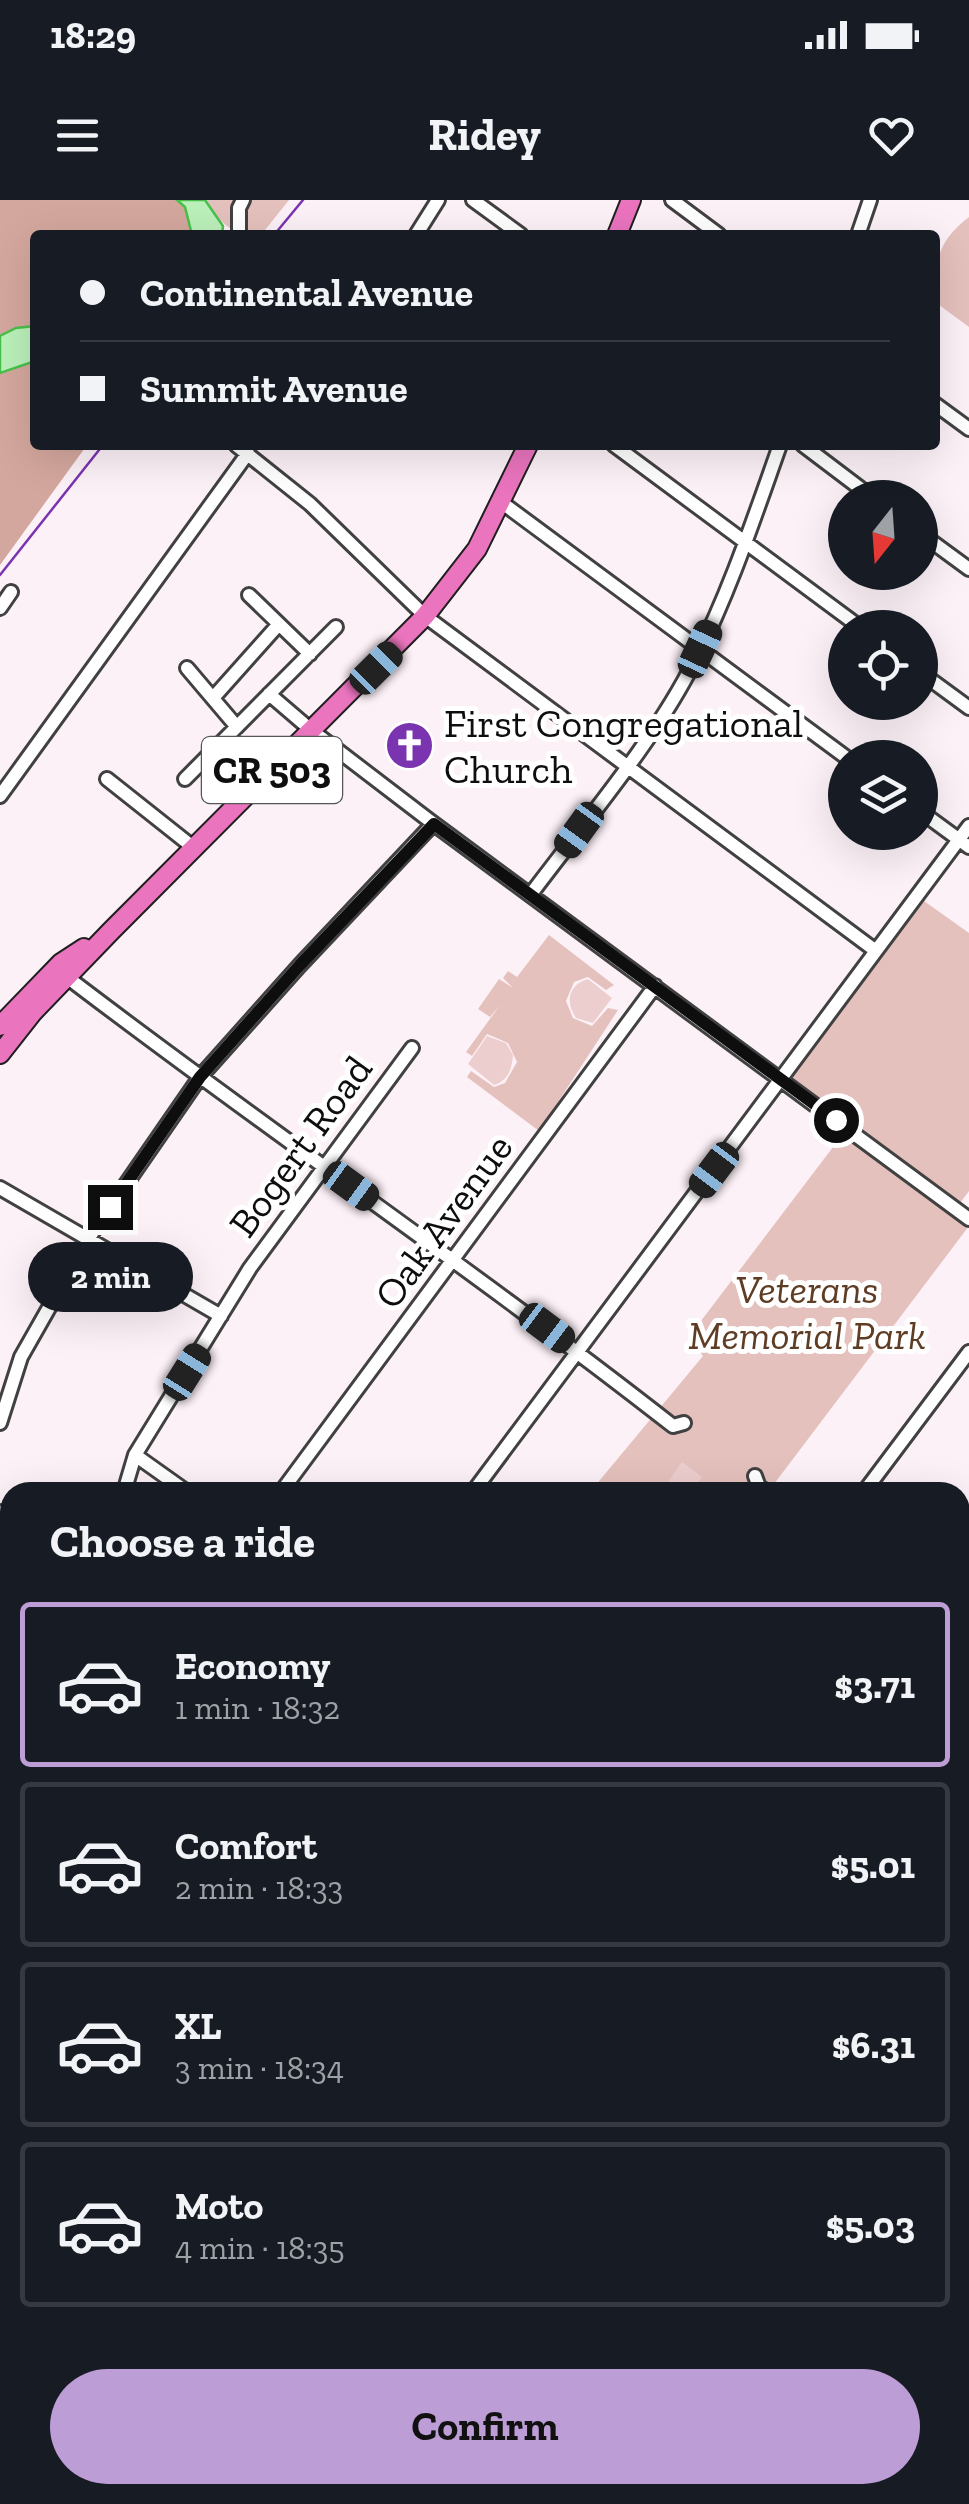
<!DOCTYPE html>
<meta charset="utf-8">
<style>
:root{--surface:#171b24;--page:#242831;--text:#f1f3f6;--muted:#9ea1a6;--line:#363941;--accent:#bc9dd6}
body{margin:0;font-family:"Zilla Slab",serif;background:var(--page);color:var(--text);height:100vh;display:flex;flex-direction:column;font-size:38px;white-space:nowrap}
*{box-sizing:border-box;margin:0}
p{font-size:32px;color:var(--muted)}
.icon{flex:none;width:55px;height:55px;fill:none;stroke:currentColor;stroke-width:2;stroke-linecap:round;stroke-linejoin:round}
.map{position:relative;flex:1;overflow:hidden}
.details{position:absolute;left:0px;top:1282px;width:970px;height:1022px;display:flex;flex-direction:column;background:var(--surface);border-radius:30px 30px 0 0;box-shadow:0 10px 40px #0002}
.details>*{flex:none}
.hud{position:absolute;left:30px;top:30px;width:910px;height:220px;border-radius:10px;box-shadow:0 10px 40px #0002;display:grid;align-content:center;height:220px;padding:0 50px;background:var(--surface)}
.needle{width:65px;rotate:197deg}
.buttons{position:absolute;left:828px;top:280px;display:grid;gap:20px}
.buttons a{display:grid;place-items:center;width:110px;height:110px;border-radius:50%;background:var(--surface);box-shadow:0 10px 40px #0002;font-size:50px}
.end{position:absolute;width:45px;height:45px;margin:-22px;border:12px solid #0e0e0e;background:#fff;box-shadow:0 0 0 5px #fff}
.from{border-radius:50%}
.bubble{position:absolute;height:70px;border-radius:35px;background:var(--surface);box-shadow:0 10px 40px #0002;font-size:32px;font-weight:700;line-height:70px;text-align:center}
.car{position:absolute;width:30px;height:60px;margin:-30px -15px;border-radius:12px;box-shadow:0 0 8px 2px #0007;background:linear-gradient(#222 24%,#8ab4d8 0 40%,#222 0 76%,#8ab4d8 0 86%,#222 0)}
.hud b{display:flex;align-items:center;gap:35px;height:95px;font-size:38px}
.hud b+b{border-top:2px solid var(--line)}
.hud i{width:25px;height:25px;background:var(--text)}
ul{padding:0;list-style:none}
li{display:flex;align-items:center;gap:30px;height:165px;margin:0 20px 15px;padding:0 30px;border:5px solid var(--line);border-radius:10px}
li div{flex:1}
li b{display:block;font-size:38px}
li em{font-style:normal;font-weight:700}
li.active{border-color:var(--accent)}
li>.icon{width:90px;height:90px;stroke-width:1.5}
h2{padding:0 50px;font-size:45px;line-height:120px}
.button{display:flex;gap:20px;margin-top:auto;padding:20px 50px}
.button a{flex:1;height:115px;border-radius:60px;background:var(--accent);color:#111;font-size:40px;font-weight:700;line-height:115px;text-align:center}
.status{display:flex;justify-content:space-between;align-items:center;height:70px;padding:0 50px;background:var(--surface);direction:ltr}
.status svg{height:28px;fill:currentColor}
header{display:flex;justify-content:space-between;align-items:center;height:130px;padding:0 50px;background:var(--surface);font-size:45px;font-weight:700}
.map>svg:first-child{display:block}
.green{fill:#e5c1bd}
.forest{fill:#d4a79e}
.pitch{fill:#edcecf}
.water{fill:#bbf0ba;stroke:#49c04b;stroke-width:2.5}
.lines{fill:none;stroke-linecap:round;stroke-linejoin:round}
.minor-casing{stroke:#414141;stroke-width:18}
.major-casing{stroke:#1f1f1f;stroke-width:22}
.minor{stroke:#fff;stroke-width:12}
.major{stroke:#ea74be;stroke-width:18}
.rail{stroke:#7b34b0;stroke-width:2.5}
.route{stroke:#0e0e0e;stroke-width:12}
.labels{text-anchor:middle;dominant-baseline:central;stroke-width:10;stroke-linejoin:round;paint-order:stroke}
.shield{fill:#fff;stroke:#565656;stroke-width:2.5}
.shield-label{font-size:38px;font-weight:bold;fill:#0e0e0e}
.poi-label{font-size:40px;fill:#0e0e0e;stroke:#fff;text-anchor:start}
.street-label{font-size:40px;fill:#0e0e0e;stroke:#fff}
.park-label{font-size:40px;font-style:italic;fill:#5f3d25;stroke:#fff}
</style>
<div class="status"><b>18:29</b><svg viewBox="0 0 49 12"><path d="M0 12V9h3v3zM5 12V6h3v6zM10 12V3h3v9zM15 12V0h3v12zM26 1h20v11H26zM47 4h2v5h-2z"/></svg></div>
<header><svg class="icon" aria-label="menu" viewBox="0 0 24 24"><path d="M4 6h16M4 12h16M4 18h16"/></svg>Ridey<svg class="icon" aria-label="heart" viewBox="0 0 24 24"><path d="M12 20l-8-8c-3-5 5-10 8-4 3-6 11-1 8 4z"/></svg></header>
<div class="map">
<svg width="969" height="2304" viewBox="0 0 969 2304">
<rect width="100%" height="100%" fill="#fdf1f8"/>
<path class="green" d="M205,0H289L261,35C230,35 222,24 205,0Z
M969,17V127L935,102C935,63 936,42 969,17Z
M917,696L969,733V991L954,1011L969,1022V1026L768,1292H590L703,1156L688,1138L846,930L781,882Z
M549,735L614,785L606,790L588,777L574,782L566,801L573,818L592,826L608,808L618,810L539,931L467,877L471,871L494,887L505,883L517,862L508,843L487,834L472,856L466,852L500,805L490,817L478,809L499,779L513,788L503,778L508,771L517,777Z"/>
<path class="forest" d="M0,0H177L185,7L192,35H35V126L16,128L0,136Z
M33,160L35,245H87L0,365V173Z
M10,2272V2295H87V2304H0V2286Z"/>
<path class="pitch" d="M588,779L612,798L593,823L576,818C565,802 568,785 588,779Z
M487,836L506,843L513,855C512,869 508,881 494,885L468,864Z
M682,1262L702,1277L691,1292H661Z"/>
<path class="water" d="M177,0H205L223,26L222,35H192L185,7Z
M35,126V161L0,173V136L16,128Z"/>
<g class="lines">
<defs>
<path id="minor" d="M473,0L521,35
M672,0L719,35
M239,35V8L243,0
M416,35L438,0
M858,35L870,0
M935,204L969,229
M236,245L310,304L425,416L876,751
M614,245L861,428
M803,245L873,298
M501,302L847,558
M920,333L969,369
M249,395L310,454
M0,408L11,392
M187,468L237,527
M920,472L969,508
M269,494L311,530L430,621L969,1019
M213,498L279,424
M107,579L194,648
M185,579L336,427
M0,596L248,253
M920,611L969,647
M531,694C584,623 656,539 695,460C730,391 754,318 780,245
M67,777C267,930 475,1071 673,1226L684,1223
M0,988L221,1116
M0,1223L21,1157L88,1039L200,877L300,765L433,624
M135,1255L187,1292
M755,1276L759,1287L768,1292
M124,1292L135,1255L250,1068L412,848
M281,1292L655,786
M473,1292L969,626
M864,1292L969,1152
M0,1312L10,1315
M960,1422L969,1410
M960,1433L969,1440
M0,1683L10,1656
M960,1683L969,1671
M0,1757L10,1764
M960,1863L969,1870
M0,1899L10,1886
M0,2001L10,2009
M960,2070L969,2058
M6,2082L10,2077
M0,2154L10,2161
M0,2286L10,2272
M727,2295L739,2304
M399,2304L405,2295
M535,2304L542,2295
M677,2304L683,2295
M954,2304L969,2284"/>
<path id="major" d="M617,35L631,0
M0,826L61,763L84,748
M0,854L33,812L111,731L425,416L477,349L528,245"/>
</defs>
<use href="#minor" class="minor-casing"/>
<use href="#major" class="major-casing"/>
<use href="#minor" class="minor"/>
<use href="#major" class="major"/>
<path class="rail" d="M274,35L303,0
M0,375L103,245"/>
</g>
<g class="lines">
<path class="route" d="M110,1007L200,877L300,765L434,624L836,920"/>
</g>
<defs>
<symbol id="church-disc" viewBox="-11 -11 22 22"><circle r="9.5" fill="#7b34b0" stroke="#fff"/><path d="M-1.2-6h2.4v3.5h3.3v2.4h-3.3V6h-2.4V-.1h-3.3v-2.4h3.3Z" fill="#fff"/></symbol>
</defs>
<g fill-rule="evenodd">
<use href="#church-disc" x="382" y="518" width="55" height="55"/>
</g>
<g class="labels">
<rect class="shield" x="202" y="537" width="140" height="66" rx="8"/>
<g class="shield-label">
<text x="272" y="570">CR 503</text>
</g>
<g class="poi-label">
<text x="444" y="523">First Congregational<tspan x="444" dy="46">Church</tspan></text>
</g>
<g class="street-label">
<text transform="translate(300 946) rotate(-54)">Bogert Road</text>
<text transform="translate(443 1021) rotate(-54)">Oak Avenue</text>
</g>
<g class="park-label">
<text x="807" y="1089">Veterans<tspan x="807" dy="46">Memorial Park</tspan></text>
</g>
</g>
</svg>
<div class="buttons">
<a><svg class="needle" viewBox="-14 -14 28 28"><path d="M0-13l5 13h-10z" fill="#e53935"/><path d="M0 13l5-13h-10z" fill="#9ea1a6"/></svg></a>
<a><svg class="icon" aria-label="locate" viewBox="0 0 24 24"><circle cx="12" cy="12" r="6"/><path d="M12 2v4M12 18v4M2 12h4M18 12h4"/></svg></a>
<a><svg class="icon" aria-label="layers" viewBox="0 0 24 24"><path d="M12 4l9 5-9 5-9-5zM3 14l9 5 9-5"/></svg></a>
</div>
<i class="end from" style="left:836px;top:920px"></i>
<i class="end" style="left:110px;top:1007px"></i>
<div class="bubble" style="left:28px;top:1042px;width:165px">2 min</div>
<i class="car" style="left:700px;top:449px;rotate:25deg"></i>
<i class="car" style="left:376px;top:468px;rotate:45deg"></i>
<i class="car" style="left:579px;top:630px;rotate:216deg"></i>
<i class="car" style="left:714px;top:970px;rotate:217deg"></i>
<i class="car" style="left:351px;top:986px;rotate:126deg"></i>
<i class="car" style="left:547px;top:1128px;rotate:127deg"></i>
<i class="car" style="left:187px;top:1172px;rotate:32deg"></i>
<div class="hud">
<b><i class="from"></i>Continental Avenue</b>
<b><i></i>Summit Avenue</b>
</div>
<section class="details">
<h2>Choose a ride</h2>
<ul>
<li class="active"><svg class="icon" aria-label="car" viewBox="0 0 24 24"><path d="M5 17H2v-5l4-1 3-4h7l3 4 3 1v5h-3M9 17h6M6 11h13"/><circle cx="7" cy="17" r="2"/><circle cx="17" cy="17" r="2"/></svg><div><b>Economy</b><p>1 min · 18:32</p></div><em>$3.71</em></li>
<li><svg class="icon" aria-label="car" viewBox="0 0 24 24"><path d="M5 17H2v-5l4-1 3-4h7l3 4 3 1v5h-3M9 17h6M6 11h13"/><circle cx="7" cy="17" r="2"/><circle cx="17" cy="17" r="2"/></svg><div><b>Comfort</b><p>2 min · 18:33</p></div><em>$5.01</em></li>
<li><svg class="icon" aria-label="car" viewBox="0 0 24 24"><path d="M5 17H2v-5l4-1 3-4h7l3 4 3 1v5h-3M9 17h6M6 11h13"/><circle cx="7" cy="17" r="2"/><circle cx="17" cy="17" r="2"/></svg><div><b>XL</b><p>3 min · 18:34</p></div><em>$6.31</em></li>
<li><svg class="icon" aria-label="car" viewBox="0 0 24 24"><path d="M5 17H2v-5l4-1 3-4h7l3 4 3 1v5h-3M9 17h6M6 11h13"/><circle cx="7" cy="17" r="2"/><circle cx="17" cy="17" r="2"/></svg><div><b>Moto</b><p>4 min · 18:35</p></div><em>$5.03</em></li>
</ul>
<div class="button"><a>Confirm</a></div>
</section>
</div>
